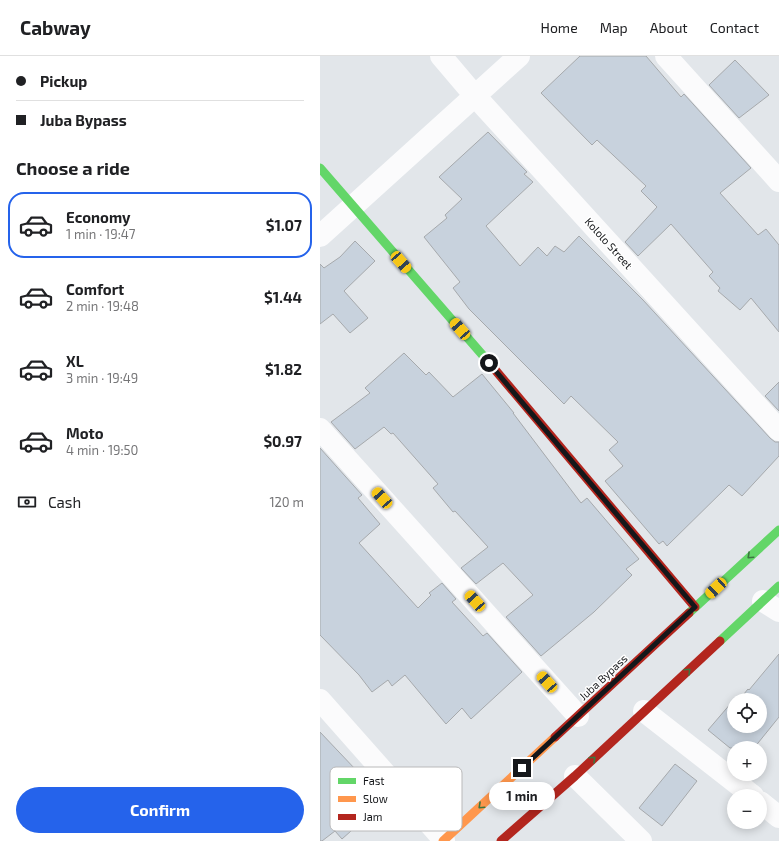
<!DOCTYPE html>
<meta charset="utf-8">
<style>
:root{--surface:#fff;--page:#f6f6f6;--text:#202124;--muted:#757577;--line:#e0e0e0;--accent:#2563eb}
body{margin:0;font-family:"Exo 2",sans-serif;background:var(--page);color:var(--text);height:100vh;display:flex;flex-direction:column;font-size:15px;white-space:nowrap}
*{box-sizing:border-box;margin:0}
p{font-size:13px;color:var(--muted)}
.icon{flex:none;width:22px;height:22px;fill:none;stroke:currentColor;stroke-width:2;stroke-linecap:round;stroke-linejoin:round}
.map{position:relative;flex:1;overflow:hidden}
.sheet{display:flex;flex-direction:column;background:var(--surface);width:320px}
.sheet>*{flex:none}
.top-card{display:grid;align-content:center;height:88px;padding:0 16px;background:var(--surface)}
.fabs{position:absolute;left:407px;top:637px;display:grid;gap:8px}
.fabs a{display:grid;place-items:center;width:40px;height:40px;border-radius:50%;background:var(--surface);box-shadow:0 2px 10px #0003;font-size:20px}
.end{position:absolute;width:18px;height:18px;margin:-9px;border:5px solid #15171a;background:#fff;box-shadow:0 0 0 2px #fff}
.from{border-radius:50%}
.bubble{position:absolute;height:28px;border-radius:14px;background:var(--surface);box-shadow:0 2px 10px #0003;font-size:13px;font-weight:700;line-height:28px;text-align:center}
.car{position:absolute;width:12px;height:24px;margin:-12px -6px;border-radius:5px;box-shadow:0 0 3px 1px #0007;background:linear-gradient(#f5c518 24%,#345 0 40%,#f5c518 0 76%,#345 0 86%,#f5c518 0)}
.top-card b{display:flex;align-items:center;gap:14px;height:38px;font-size:15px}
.top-card b+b{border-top:1px solid var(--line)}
.top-card i{width:10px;height:10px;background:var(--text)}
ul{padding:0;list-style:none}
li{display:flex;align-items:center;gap:12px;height:66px;margin:0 8px 6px;padding:0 8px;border:2px solid transparent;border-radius:16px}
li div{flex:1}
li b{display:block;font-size:15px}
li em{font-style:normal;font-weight:700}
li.active{border-color:var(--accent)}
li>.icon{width:36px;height:36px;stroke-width:1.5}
h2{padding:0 16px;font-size:18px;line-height:48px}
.pay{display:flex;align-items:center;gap:10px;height:44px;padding:0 16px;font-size:15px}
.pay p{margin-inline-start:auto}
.cta{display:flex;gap:8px;margin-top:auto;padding:8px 16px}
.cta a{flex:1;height:46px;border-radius:24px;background:var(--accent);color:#fff;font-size:16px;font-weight:700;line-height:46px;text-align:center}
header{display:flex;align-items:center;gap:24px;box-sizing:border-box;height:56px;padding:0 20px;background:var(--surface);border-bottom:1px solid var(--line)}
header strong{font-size:19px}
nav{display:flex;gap:22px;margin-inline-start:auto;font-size:14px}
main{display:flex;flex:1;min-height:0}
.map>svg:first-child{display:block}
.building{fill:#c8d2dd;stroke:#a6a9ac}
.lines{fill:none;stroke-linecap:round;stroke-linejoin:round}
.street{stroke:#fbfbfc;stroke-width:22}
.fast{stroke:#63d668;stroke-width:9}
.slow{stroke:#ff974d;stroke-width:9}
.jam{stroke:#b3261e;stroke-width:9}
.oneway{stroke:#3c7641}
.route{stroke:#15171a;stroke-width:5}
.labels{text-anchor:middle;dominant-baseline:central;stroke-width:3;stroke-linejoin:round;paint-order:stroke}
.street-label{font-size:11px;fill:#15171a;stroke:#fff}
.key{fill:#fff;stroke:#b9b9ba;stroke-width:1}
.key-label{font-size:11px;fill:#15171a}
</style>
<header>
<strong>Cabway</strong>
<nav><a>Home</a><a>Map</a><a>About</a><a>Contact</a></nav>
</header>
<main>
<section class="sheet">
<div class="top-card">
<b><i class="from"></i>Pickup</b>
<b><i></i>Juba Bypass</b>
</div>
<h2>Choose a ride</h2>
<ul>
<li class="active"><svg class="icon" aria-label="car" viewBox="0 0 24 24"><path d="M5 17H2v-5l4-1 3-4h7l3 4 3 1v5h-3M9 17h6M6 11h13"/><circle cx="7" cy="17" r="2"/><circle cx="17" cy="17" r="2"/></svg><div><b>Economy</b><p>1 min · 19:47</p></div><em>$1.07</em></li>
<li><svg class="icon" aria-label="car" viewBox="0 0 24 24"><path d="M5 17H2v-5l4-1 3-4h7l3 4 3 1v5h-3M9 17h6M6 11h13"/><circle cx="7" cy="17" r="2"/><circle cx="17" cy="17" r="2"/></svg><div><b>Comfort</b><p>2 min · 19:48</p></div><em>$1.44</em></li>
<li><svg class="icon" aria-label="car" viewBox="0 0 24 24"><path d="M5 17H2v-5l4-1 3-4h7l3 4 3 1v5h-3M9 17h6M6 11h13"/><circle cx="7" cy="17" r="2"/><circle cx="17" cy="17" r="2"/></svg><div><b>XL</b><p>3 min · 19:49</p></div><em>$1.82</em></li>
<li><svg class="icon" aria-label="car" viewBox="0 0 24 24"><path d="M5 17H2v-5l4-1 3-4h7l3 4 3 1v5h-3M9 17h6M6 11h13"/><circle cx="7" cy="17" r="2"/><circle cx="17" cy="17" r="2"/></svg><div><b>Moto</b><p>4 min · 19:50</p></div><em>$0.97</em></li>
</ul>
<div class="pay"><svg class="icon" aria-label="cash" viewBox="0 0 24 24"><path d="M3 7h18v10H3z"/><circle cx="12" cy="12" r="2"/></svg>Cash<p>120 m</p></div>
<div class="cta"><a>Confirm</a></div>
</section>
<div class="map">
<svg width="459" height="785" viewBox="0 0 459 785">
<rect width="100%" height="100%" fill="#e2e6ea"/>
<path class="building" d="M260,0H326L361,41L364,38L431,112L400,137L438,179L446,173L459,189V276L431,242L420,254L398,235L400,232L389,220L393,216L351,168L318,200L305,186L337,151L321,135L326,130L277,84L272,89L221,37Z
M415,4L449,39L419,62L389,29Z
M168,76L207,116L204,118L213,126L166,170L200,210L218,191L227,200L235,190L244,196L259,180L323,244L450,382L455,386H459V400L422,440L409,429L347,490L343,485L339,488L285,425L303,410L289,394L298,386L251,340L244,348L149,253L133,232L140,226L104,181L127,162L125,159L142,143L119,121Z
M35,185L55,205L24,235L48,262L30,277L13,258L0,268V208L4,212L20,201Z
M84,297L106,319L109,316L133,341L162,318L194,357H193L261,447L267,442L319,503L306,513L312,519L274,556L221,600L186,561L213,539L183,507L156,528L141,512L168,491L135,455L133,456L113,432L118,428L73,377L71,378L64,371L35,393L11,366L50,337L45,332Z
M459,326V355L445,340Z
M0,392L42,439L38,442L60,468L39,487L98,552L111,539L109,537L122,527L136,543L132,546L163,580L167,577L202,616L151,663L142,652L126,668L85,619L72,630L68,624L52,636L39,619L0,579Z
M459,598V661L434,692H410L388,674L412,646L414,647V670H440V644H419L428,633L429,634Z
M0,676L37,715L41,712L62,736L54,744L59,750L22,783L15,775L2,785H0Z
M355,708L377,725L342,770L319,752Z"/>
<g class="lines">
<path class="street" d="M121,0L155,40L459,374
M346,0L459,125
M0,180L199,0
M0,373L258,660
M443,545L459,555
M0,644L124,784
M324,655L433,740
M255,720L321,785
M440,746L459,761"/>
<path class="fast" d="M0,112L166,303
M369,557L459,474
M400,585L459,530"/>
<path class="slow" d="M123,785L235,681"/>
<path class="jam" d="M166,303L375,551
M235,681L369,557
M181,785L255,720L400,585"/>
</g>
<defs><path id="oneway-chevron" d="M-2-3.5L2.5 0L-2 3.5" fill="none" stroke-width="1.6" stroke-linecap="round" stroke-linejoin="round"/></defs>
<g class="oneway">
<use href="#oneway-chevron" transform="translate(430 500) rotate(137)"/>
<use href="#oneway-chevron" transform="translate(368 615) rotate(-43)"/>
<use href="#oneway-chevron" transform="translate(273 703) rotate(-43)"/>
<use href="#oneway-chevron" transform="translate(161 750) rotate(137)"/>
</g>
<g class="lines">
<path class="route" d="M169,307L375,551L202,712"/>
</g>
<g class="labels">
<g class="street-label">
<text transform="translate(289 187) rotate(48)">Kololo Street</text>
<text transform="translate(283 621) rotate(-43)">Juba Bypass</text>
</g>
</g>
<rect x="10" y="711" width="132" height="64" rx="6" class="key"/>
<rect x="18" y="722" width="18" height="6" fill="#63d668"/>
<rect x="18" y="740" width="18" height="6" fill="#ff974d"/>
<rect x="18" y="758" width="18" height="6" fill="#b3261e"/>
<g class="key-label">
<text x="43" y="729">Fast</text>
<text x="43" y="747">Slow</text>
<text x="43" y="765">Jam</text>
</g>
</svg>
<div class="fabs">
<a><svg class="icon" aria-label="locate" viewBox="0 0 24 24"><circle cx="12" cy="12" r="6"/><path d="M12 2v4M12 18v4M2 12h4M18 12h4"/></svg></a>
<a>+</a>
<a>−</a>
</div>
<i class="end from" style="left:169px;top:307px"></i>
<i class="end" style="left:202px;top:712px"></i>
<div class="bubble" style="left:169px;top:726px;width:66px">1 min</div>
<i class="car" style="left:81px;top:206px;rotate:139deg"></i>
<i class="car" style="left:140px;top:273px;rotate:319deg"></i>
<i class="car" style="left:62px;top:442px;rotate:318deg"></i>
<i class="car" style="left:396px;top:532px;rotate:227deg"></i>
<i class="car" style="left:155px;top:545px;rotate:318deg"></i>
<i class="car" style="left:227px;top:626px;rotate:318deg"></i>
</div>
</main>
